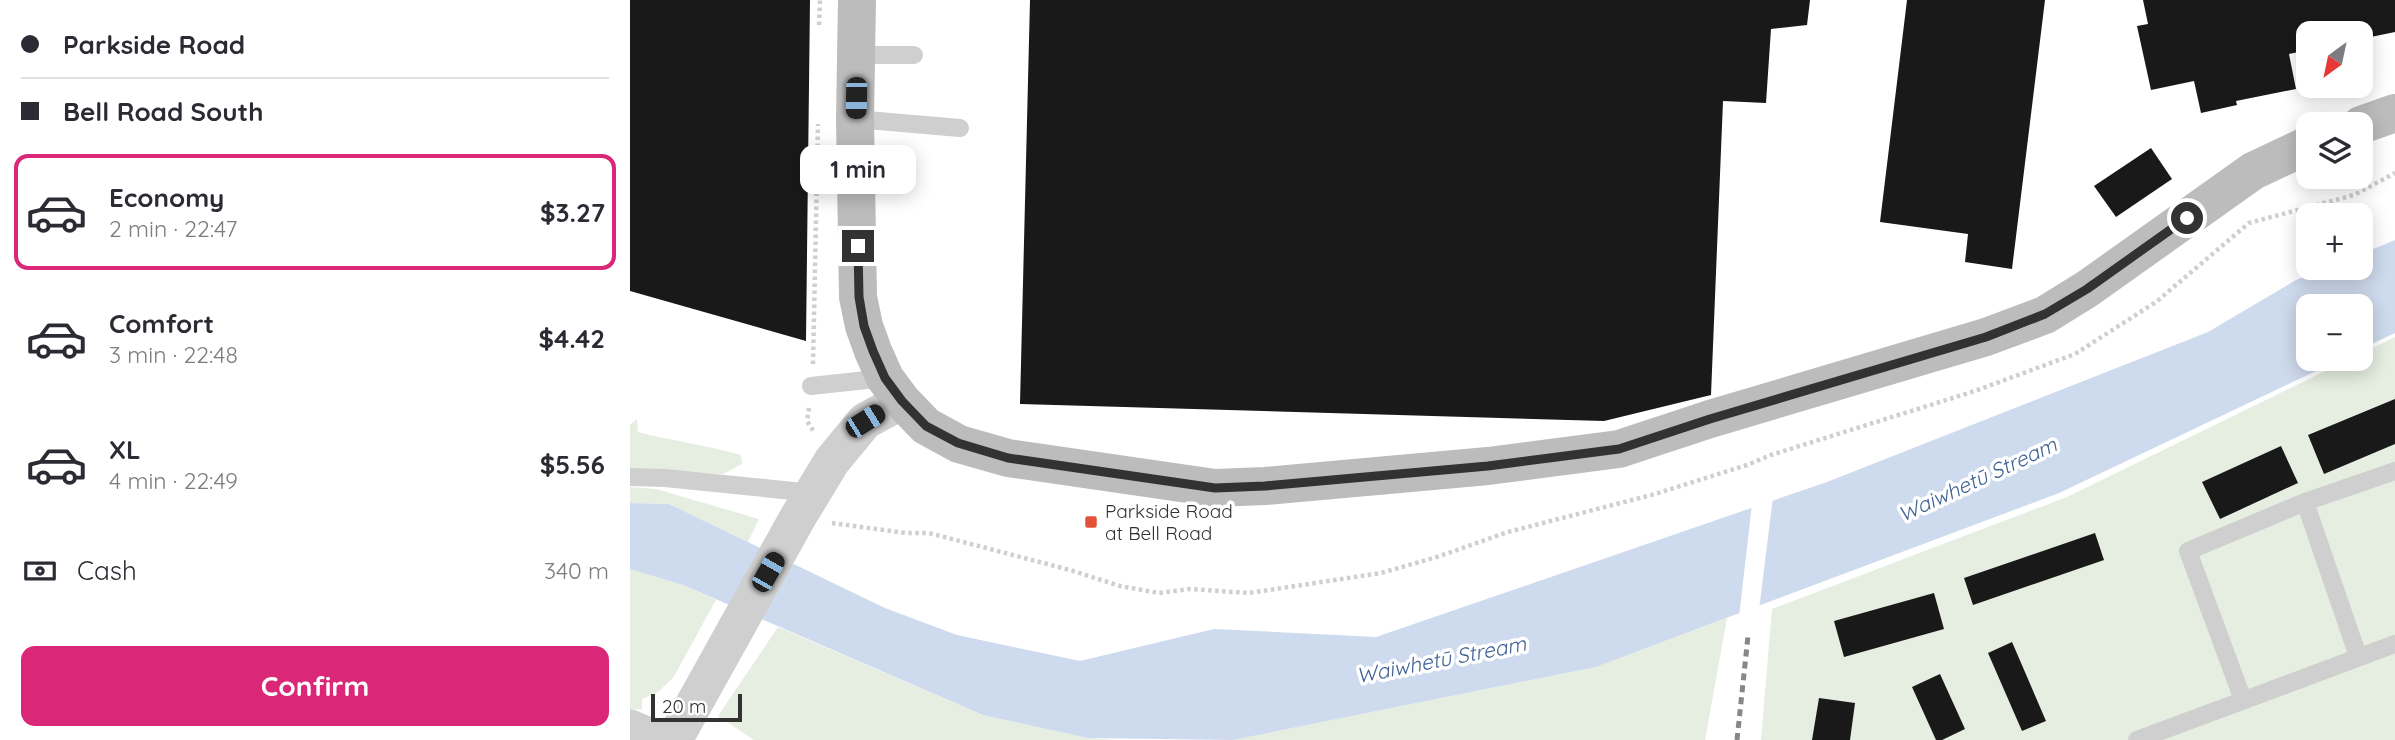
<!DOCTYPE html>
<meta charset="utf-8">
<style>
:root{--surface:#fff;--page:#f7f7f7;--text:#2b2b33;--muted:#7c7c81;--line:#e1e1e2;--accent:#db2777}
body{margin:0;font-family:Quicksand,sans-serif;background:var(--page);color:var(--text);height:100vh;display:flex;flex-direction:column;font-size:26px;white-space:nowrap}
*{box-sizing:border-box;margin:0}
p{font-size:23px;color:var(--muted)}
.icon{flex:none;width:38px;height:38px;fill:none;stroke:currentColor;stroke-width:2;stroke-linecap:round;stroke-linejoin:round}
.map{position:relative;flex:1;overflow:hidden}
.details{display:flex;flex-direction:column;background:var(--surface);width:630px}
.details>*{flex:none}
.top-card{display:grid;align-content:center;height:154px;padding:0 21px;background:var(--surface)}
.needle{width:46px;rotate:213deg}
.buttons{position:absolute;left:1666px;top:21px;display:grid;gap:14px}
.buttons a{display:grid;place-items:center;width:77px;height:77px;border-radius:14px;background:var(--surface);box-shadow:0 4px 18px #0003;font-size:35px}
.scale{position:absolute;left:21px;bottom:18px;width:91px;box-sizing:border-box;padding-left:7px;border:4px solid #323232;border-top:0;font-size:19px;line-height:24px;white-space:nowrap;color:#323232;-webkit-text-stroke:5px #fff;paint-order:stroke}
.end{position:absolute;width:32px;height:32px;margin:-16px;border:9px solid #323232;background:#fff;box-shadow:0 0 0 4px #fff}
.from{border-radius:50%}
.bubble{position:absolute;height:49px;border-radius:14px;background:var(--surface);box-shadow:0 4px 18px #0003;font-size:23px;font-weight:700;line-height:49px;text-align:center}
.car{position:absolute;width:21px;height:42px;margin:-21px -10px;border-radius:9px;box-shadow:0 0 5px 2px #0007;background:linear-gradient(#222 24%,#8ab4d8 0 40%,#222 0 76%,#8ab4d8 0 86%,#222 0)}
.top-card b{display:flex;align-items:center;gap:24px;height:66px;font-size:26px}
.top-card b+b{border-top:2px solid var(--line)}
.top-card i{width:18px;height:18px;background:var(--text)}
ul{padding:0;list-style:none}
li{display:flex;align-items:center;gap:21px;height:116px;margin:0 14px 10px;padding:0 7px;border:4px solid transparent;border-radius:14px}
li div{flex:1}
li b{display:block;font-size:26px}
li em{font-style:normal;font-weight:700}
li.on{border-color:var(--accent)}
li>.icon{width:63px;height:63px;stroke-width:1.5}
.pay{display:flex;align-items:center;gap:18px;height:77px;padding:0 21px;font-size:26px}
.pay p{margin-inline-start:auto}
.action{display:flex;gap:14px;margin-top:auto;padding:14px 21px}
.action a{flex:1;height:80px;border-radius:14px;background:var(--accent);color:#fff;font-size:28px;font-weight:700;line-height:80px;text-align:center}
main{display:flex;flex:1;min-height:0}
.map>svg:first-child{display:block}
.green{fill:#e5eee1}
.water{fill:#cedaed}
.pier{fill:#fff}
.building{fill:#191919}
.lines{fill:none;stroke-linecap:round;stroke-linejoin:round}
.path{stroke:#cfcfcf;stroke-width:4.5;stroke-dasharray:3.5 3.5;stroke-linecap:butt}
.service{stroke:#cfcfcf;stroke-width:18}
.minor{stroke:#cfcfcf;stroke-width:37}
.secondary{stroke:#bcbcbc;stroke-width:38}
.rail{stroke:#878787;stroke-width:5;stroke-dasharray:7 5;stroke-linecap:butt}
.route{stroke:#323232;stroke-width:9}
.poi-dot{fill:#e45139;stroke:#fff;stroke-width:2.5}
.labels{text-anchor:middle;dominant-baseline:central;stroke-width:7;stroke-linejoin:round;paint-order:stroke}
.poi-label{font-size:19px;fill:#323232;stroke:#fff;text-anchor:start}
.water-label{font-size:21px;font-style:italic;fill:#3f6194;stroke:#fff}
</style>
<main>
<section class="details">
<div class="top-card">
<b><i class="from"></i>Parkside Road</b>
<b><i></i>Bell Road South</b>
</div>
<ul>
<li class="on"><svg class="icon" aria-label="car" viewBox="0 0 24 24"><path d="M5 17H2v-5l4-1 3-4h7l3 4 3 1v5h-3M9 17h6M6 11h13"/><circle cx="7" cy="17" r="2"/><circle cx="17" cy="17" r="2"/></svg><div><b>Economy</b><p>2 min · 22:47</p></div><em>$3.27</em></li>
<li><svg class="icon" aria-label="car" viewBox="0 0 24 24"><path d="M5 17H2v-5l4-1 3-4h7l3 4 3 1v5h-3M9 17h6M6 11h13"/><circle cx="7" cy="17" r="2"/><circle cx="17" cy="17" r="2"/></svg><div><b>Comfort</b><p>3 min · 22:48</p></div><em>$4.42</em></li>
<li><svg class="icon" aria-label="car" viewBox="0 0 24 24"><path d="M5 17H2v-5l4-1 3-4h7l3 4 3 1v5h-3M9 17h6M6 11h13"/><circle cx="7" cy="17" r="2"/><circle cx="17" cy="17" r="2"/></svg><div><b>XL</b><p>4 min · 22:49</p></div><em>$5.56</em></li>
</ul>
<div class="pay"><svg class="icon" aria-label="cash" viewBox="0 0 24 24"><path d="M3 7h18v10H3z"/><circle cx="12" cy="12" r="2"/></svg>Cash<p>340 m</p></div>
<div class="action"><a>Confirm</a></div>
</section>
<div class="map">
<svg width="1765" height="740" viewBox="0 0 1765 740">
<rect width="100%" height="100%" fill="#fff"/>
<path class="green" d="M1765,337V740H1131L1142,609L1437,497L1720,359H1731V354Z
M7,419L8,432C42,441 77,445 111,455L112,464L93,474L0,470V425Z
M0,487L26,489L129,519L118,542L39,504L0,503Z
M0,569L53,585L86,600L43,678L28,692L12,699V709L0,710Z
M1097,618L1075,740H603L966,667Z
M148,627L353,715L458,738L487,740H124L88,716Z"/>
<path class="water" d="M1765,240V333L1731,349V306H1678V359H1711L1429,493L966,667L603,740L458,738L353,715L53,585L0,569V503L39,504L255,608L327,635L450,661L584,629L746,637L1197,482L1578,332L1666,280L1696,268H1731V254Z"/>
<path class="pier" d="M1143,497L1129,610L1109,617L1122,504Z"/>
<path class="building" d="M0,0H180L176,341L0,291Z
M400,0H1180L1177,25L1141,29L1136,103L1093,101L1081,395L974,421L390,404Z
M1277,0H1415L1382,269L1335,262L1338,234L1250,222Z
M1513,0H1765V32L1731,39V33H1678V50L1659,54L1666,89L1606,101L1607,105L1571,113L1564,81L1521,90L1507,26L1518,24Z
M1521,148L1542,179L1486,217L1464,186Z
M1765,399V444L1694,474L1678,435Z
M1651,446L1668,483L1590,519L1572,482Z
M1465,533L1474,560L1343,605L1334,578Z
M1304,593L1314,629L1214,657L1204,621Z
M1382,642L1416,721L1392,731L1358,653Z
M1310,674L1335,729L1312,740H1306L1282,687Z
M1189,698L1225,703L1220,740H1182Z"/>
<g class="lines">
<path class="path" d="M189,25L190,0
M183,364L188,124
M179,408L177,421L184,432
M202,523L276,533H299L440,570L490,586L529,593L560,589L619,593L751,573L807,557L878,532L1025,494L1117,465L1141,455L1345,391L1445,354L1526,302L1619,223L1724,195L1765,173"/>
<path class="service" d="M227,55H284
M225,119L330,128
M181,386L255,378
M0,477L35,478L183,493
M1675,502L1765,471
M1613,700L1558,551L1675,502L1728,656
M1507,740L1765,644"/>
<path class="minor" d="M0,728L28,740
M44,740L168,517L202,461L235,421L272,401"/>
<path class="secondary" d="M227,0L225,119L228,297L234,326L243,351L255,378L272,401L296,426L329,444L378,458L585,488L635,486L858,466L989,449L1080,419L1356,337L1415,315L1457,289L1623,171L1678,145
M1731,125L1765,113"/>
<path class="rail" d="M1107,740L1118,636"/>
</g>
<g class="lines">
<path class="route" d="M228,246L229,297L234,326L243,351L255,378L272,401L296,426L328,443L378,458L585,488L635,486L858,466L989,449L1080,419L1356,337L1415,314L1457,289L1557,218"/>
</g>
<rect class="poi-dot" x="454" y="515" width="14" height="14" rx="3.5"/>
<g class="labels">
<g class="poi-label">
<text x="475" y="511">Parkside Road<tspan x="475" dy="22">at Bell Road</tspan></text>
</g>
<g class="water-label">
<text transform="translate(1347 479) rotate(-25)">Waiwhetū Stream</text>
<text transform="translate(811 659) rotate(-11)">Waiwhetū Stream</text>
</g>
</g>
</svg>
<div class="buttons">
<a><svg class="needle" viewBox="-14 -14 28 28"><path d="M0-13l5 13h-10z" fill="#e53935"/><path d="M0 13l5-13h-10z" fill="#7c7c81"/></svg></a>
<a><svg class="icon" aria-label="layers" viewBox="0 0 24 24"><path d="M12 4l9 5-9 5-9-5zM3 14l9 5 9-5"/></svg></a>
<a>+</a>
<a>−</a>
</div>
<div class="scale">20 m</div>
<i class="end from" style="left:1557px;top:218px"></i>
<i class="end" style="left:228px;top:246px"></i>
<div class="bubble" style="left:170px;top:145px;width:116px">1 min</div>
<i class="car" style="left:226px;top:98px;rotate:181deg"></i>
<i class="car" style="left:235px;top:421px;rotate:58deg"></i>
<i class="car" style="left:138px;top:572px;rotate:30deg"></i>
</div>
</main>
